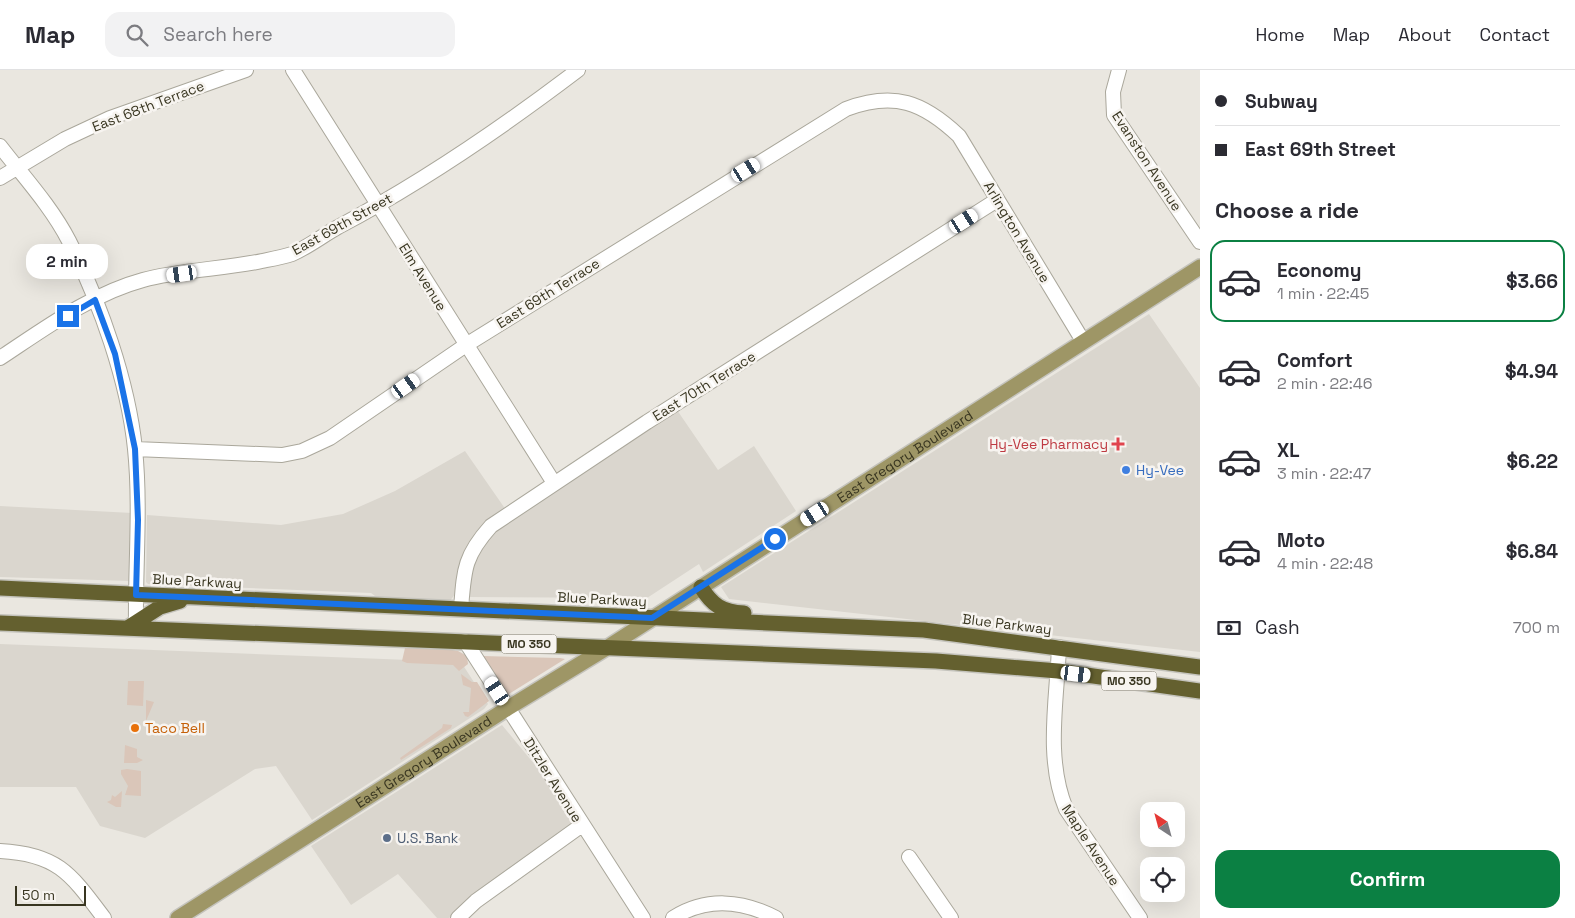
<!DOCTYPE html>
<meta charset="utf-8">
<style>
:root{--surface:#fff;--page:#f2f2f3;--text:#2b2b33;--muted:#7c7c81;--line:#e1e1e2;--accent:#0b8043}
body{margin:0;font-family:"Space Grotesk",sans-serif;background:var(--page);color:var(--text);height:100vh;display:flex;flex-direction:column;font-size:19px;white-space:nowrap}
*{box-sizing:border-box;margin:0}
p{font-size:16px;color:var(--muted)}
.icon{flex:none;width:28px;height:28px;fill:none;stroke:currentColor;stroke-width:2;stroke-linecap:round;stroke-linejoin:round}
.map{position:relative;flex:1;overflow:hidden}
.drawer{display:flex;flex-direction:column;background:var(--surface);width:375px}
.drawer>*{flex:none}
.top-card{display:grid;align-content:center;height:110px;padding:0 15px;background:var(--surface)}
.needle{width:32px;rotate:324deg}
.buttons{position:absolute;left:1140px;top:732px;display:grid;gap:10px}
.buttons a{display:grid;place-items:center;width:45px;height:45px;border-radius:10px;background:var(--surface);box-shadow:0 5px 20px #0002;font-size:25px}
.scale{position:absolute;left:15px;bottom:12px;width:71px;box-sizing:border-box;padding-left:5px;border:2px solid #393621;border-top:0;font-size:14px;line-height:18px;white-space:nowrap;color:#393621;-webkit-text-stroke:4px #f7f4f0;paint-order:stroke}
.end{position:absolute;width:22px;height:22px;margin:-11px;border:6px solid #1a73e8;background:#fff;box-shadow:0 0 0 2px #fff}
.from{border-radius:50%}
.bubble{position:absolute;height:35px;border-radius:15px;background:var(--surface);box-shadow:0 5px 20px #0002;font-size:16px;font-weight:700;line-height:35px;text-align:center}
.car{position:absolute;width:15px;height:30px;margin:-15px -8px;border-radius:6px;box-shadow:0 0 4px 1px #0007;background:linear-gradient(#fff 24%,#345 0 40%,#fff 0 76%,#345 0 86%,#fff 0)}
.top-card b{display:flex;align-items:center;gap:18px;height:48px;font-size:19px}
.top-card b+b{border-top:1px solid var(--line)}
.top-card i{width:12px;height:12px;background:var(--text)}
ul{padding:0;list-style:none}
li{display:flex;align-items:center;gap:15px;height:82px;margin:0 10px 8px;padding:0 5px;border:2px solid transparent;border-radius:15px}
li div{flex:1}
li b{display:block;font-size:19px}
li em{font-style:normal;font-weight:700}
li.on{border-color:var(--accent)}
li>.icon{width:45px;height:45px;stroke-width:1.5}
h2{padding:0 15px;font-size:22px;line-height:60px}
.pay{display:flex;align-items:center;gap:12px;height:55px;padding:0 15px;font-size:19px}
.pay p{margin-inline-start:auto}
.button{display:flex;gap:10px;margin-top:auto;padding:10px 15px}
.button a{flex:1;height:58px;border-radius:15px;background:var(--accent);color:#fff;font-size:20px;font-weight:700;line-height:58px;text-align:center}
header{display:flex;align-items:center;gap:30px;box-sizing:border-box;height:70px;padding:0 25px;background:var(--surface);border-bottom:1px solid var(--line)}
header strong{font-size:24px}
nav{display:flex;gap:28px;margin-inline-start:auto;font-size:18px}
.search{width:350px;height:45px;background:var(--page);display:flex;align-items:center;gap:12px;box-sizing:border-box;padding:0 18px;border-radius:15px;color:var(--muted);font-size:19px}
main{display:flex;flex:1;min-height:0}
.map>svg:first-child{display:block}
.built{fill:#dad6ce}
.green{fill:#dac6b9}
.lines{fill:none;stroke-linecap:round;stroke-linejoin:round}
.minor-casing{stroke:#aaa79b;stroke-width:16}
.major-casing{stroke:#c4c3bc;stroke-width:18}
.highway-casing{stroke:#c4c3bc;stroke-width:18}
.minor{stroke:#fff;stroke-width:14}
.major{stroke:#9e9666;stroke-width:15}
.highway{stroke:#64602f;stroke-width:15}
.route{stroke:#1a73e8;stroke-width:6}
.health-dot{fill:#e0444e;stroke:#f7f4f0;stroke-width:2}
.shop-dot{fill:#3f7fe0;stroke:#f7f4f0;stroke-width:2}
.food-dot{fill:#e8710a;stroke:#f7f4f0;stroke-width:2}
.service-dot{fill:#5c6f8a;stroke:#f7f4f0;stroke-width:2}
.labels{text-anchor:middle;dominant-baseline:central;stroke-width:5;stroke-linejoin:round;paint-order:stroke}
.shield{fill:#f7f4f0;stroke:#726f5f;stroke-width:1}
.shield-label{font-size:12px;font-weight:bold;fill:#393621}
.street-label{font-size:14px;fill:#393621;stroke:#f7f4f0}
.health-label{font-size:14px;fill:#be3a42;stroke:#f7f4f0;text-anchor:end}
.shop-label{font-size:14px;fill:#366cbe;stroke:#f7f4f0;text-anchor:start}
.food-label{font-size:14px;fill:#c56008;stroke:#f7f4f0;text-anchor:start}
.service-label{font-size:14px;fill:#4e5e75;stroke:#f7f4f0;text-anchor:start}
</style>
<header>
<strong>Map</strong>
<div class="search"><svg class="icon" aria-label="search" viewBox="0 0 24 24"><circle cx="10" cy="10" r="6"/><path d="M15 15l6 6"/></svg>Search here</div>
<nav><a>Home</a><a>Map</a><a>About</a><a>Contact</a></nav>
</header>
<main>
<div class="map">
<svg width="1200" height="848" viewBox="0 0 1200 848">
<rect width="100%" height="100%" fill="#eae7e0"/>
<path class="built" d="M1149,244L1200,318V582L729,529L721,517Z
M677,340L718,400L754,376L796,441L703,502L699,494L647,528L469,527V506L485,468Z
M465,381L506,440L464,487L455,524L450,531L379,529L371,523L148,514L146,512L147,445L281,455L343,444L395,421Z
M0,436L132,443L131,511L0,507Z
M0,574L461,592L488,634L484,639L312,750L276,696L255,699L145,768L100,756L76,717H0Z
M502,655L535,695L570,748L572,757L474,827L449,848H437L398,804L351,835L311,776Z"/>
<path class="green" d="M405,578L447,579L458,581L467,586L468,594L459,601L453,595L407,593L402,591Z
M483,586L560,588L565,589L507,625L480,589Z
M461,604L472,612H477L489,631L468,647L465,646L463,642H469L471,618L463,615Z
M128,611H144L143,636L127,635Z
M146,630L154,632L146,651Z
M443,654L452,655L451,658L401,690L400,688L442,658Z
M125,675L137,679V687L143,690L137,693H124Z
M127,699L141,701V726L125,725L128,716L121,704V700Z
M122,721L121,737H116L107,732L111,730L112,725L115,727Z"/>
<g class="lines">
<defs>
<path id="minor" d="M293,0L554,413
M1119,0L1113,22L1114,45L1200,172
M0,76C23,106 51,136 69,171C100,232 128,311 135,379C141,438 135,498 136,557
M0,108L65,69L110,48L246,0
M0,288C44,259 91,224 143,210C179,200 224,199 262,191C272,189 283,187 292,184C308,177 322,166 338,157C421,113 503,57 578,0
M135,379L282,385L302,381L330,368L466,275L846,39C894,21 923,32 959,66L1083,271
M461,539C464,500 464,486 491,456L647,352L997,130
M465,571L643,848
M1059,577C1057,630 1045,688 1066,739L1140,848
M0,781C58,784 71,804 104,848
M909,787L951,848
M458,848L476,831L582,755
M673,848C706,827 742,830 776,848"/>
<g id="major">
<path id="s1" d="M178,848L508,638L608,577L1200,197"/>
</g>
<path id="highway" d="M701,517C712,535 722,542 744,543
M0,518L924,560L1200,597
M0,553L936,591L1058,601L1200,621
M129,557L160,537L180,531"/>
</defs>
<use href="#minor" class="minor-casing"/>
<use href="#major" class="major-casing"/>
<use href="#highway" class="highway-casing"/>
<use href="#minor" class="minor"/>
<use href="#major" class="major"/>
<use href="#highway" class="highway"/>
</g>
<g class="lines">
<path class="route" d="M68,246L95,230L115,284L135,379L138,450L136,525L652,548L775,469"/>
</g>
<path class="health-dot" d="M1115.5 366.5h5v5h5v5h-5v5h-5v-5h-5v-5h5z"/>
<circle class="shop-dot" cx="1126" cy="400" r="5"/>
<circle class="food-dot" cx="135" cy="658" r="5"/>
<circle class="service-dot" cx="387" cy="768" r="5"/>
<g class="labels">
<g class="shield">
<rect x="501.5" y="564.5" width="55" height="19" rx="4"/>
<rect x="1101.5" y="601.5" width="55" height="19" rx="4"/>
</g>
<g class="shield-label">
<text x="529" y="574">MO 350</text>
<text x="1129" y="611">MO 350</text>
</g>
<g class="street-label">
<text transform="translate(148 36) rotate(-21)">East 68th Terrace</text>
<text transform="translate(1147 91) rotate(57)">Evanston Avenue</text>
<text transform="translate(342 154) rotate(-29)">East 69th Street</text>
<text transform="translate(1017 162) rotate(59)">Arlington Avenue</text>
<text transform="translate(423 207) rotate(58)">Elm Avenue</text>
<text transform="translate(548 223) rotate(-32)">East 69th Terrace</text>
<text transform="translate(704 316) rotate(-32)">East 70th Terrace</text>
<text stroke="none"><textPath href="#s1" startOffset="861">East Gregory Boulevard</textPath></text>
<text transform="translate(197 511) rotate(3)">Blue Parkway</text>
<text transform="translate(602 529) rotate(3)">Blue Parkway</text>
<text transform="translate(1007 554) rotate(7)">Blue Parkway</text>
<text stroke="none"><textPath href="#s1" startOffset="291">East Gregory Boulevard</textPath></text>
<text transform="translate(553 710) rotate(58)">Ditzler Avenue</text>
<text transform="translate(1091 775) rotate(57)">Maple Avenue</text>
</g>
<g class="health-label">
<text x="1108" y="374">Hy-Vee Pharmacy</text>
</g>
<g class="shop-label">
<text x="1136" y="400">Hy-Vee</text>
</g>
<g class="food-label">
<text x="145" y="658">Taco Bell</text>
</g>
<g class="service-label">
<text x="397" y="768">U.S. Bank</text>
</g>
</g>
</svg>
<div class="buttons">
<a><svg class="needle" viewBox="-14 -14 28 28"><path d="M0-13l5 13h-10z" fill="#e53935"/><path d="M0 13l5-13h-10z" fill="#7c7c81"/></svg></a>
<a><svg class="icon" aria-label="locate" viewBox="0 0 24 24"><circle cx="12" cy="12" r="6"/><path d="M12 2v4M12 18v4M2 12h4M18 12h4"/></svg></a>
</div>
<div class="scale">50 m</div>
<i class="end from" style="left:775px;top:469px"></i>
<i class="end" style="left:68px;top:246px"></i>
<div class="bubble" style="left:26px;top:174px;width:82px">2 min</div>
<i class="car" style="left:746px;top:100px;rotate:59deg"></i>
<i class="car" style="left:964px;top:151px;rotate:58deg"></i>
<i class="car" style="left:182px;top:204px;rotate:262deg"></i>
<i class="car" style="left:406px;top:316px;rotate:55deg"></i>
<i class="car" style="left:815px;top:444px;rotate:237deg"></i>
<i class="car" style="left:1076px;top:604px;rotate:97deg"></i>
<i class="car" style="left:497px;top:621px;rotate:327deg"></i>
</div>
<section class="drawer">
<div class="top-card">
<b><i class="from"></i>Subway</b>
<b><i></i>East 69th Street</b>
</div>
<h2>Choose a ride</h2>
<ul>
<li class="on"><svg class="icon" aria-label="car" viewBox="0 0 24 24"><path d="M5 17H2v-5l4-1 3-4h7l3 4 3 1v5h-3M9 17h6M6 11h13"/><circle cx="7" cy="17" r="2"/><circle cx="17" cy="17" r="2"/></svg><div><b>Economy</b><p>1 min · 22:45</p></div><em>$3.66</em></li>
<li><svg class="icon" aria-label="car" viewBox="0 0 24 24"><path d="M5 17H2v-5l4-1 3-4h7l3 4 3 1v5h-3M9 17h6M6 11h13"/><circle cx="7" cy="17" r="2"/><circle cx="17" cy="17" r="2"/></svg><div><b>Comfort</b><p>2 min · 22:46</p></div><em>$4.94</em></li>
<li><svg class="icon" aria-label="car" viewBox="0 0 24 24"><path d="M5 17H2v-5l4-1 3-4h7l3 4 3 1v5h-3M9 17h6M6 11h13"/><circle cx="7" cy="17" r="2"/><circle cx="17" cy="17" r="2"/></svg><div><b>XL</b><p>3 min · 22:47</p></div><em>$6.22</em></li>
<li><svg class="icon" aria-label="car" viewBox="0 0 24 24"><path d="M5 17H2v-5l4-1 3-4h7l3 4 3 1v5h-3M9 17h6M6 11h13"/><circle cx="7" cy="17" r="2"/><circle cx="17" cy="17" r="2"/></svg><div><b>Moto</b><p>4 min · 22:48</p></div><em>$6.84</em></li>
</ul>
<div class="pay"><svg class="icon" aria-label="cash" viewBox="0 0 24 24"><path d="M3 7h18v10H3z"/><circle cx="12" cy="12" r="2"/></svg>Cash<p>700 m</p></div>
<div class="button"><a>Confirm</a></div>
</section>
</main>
